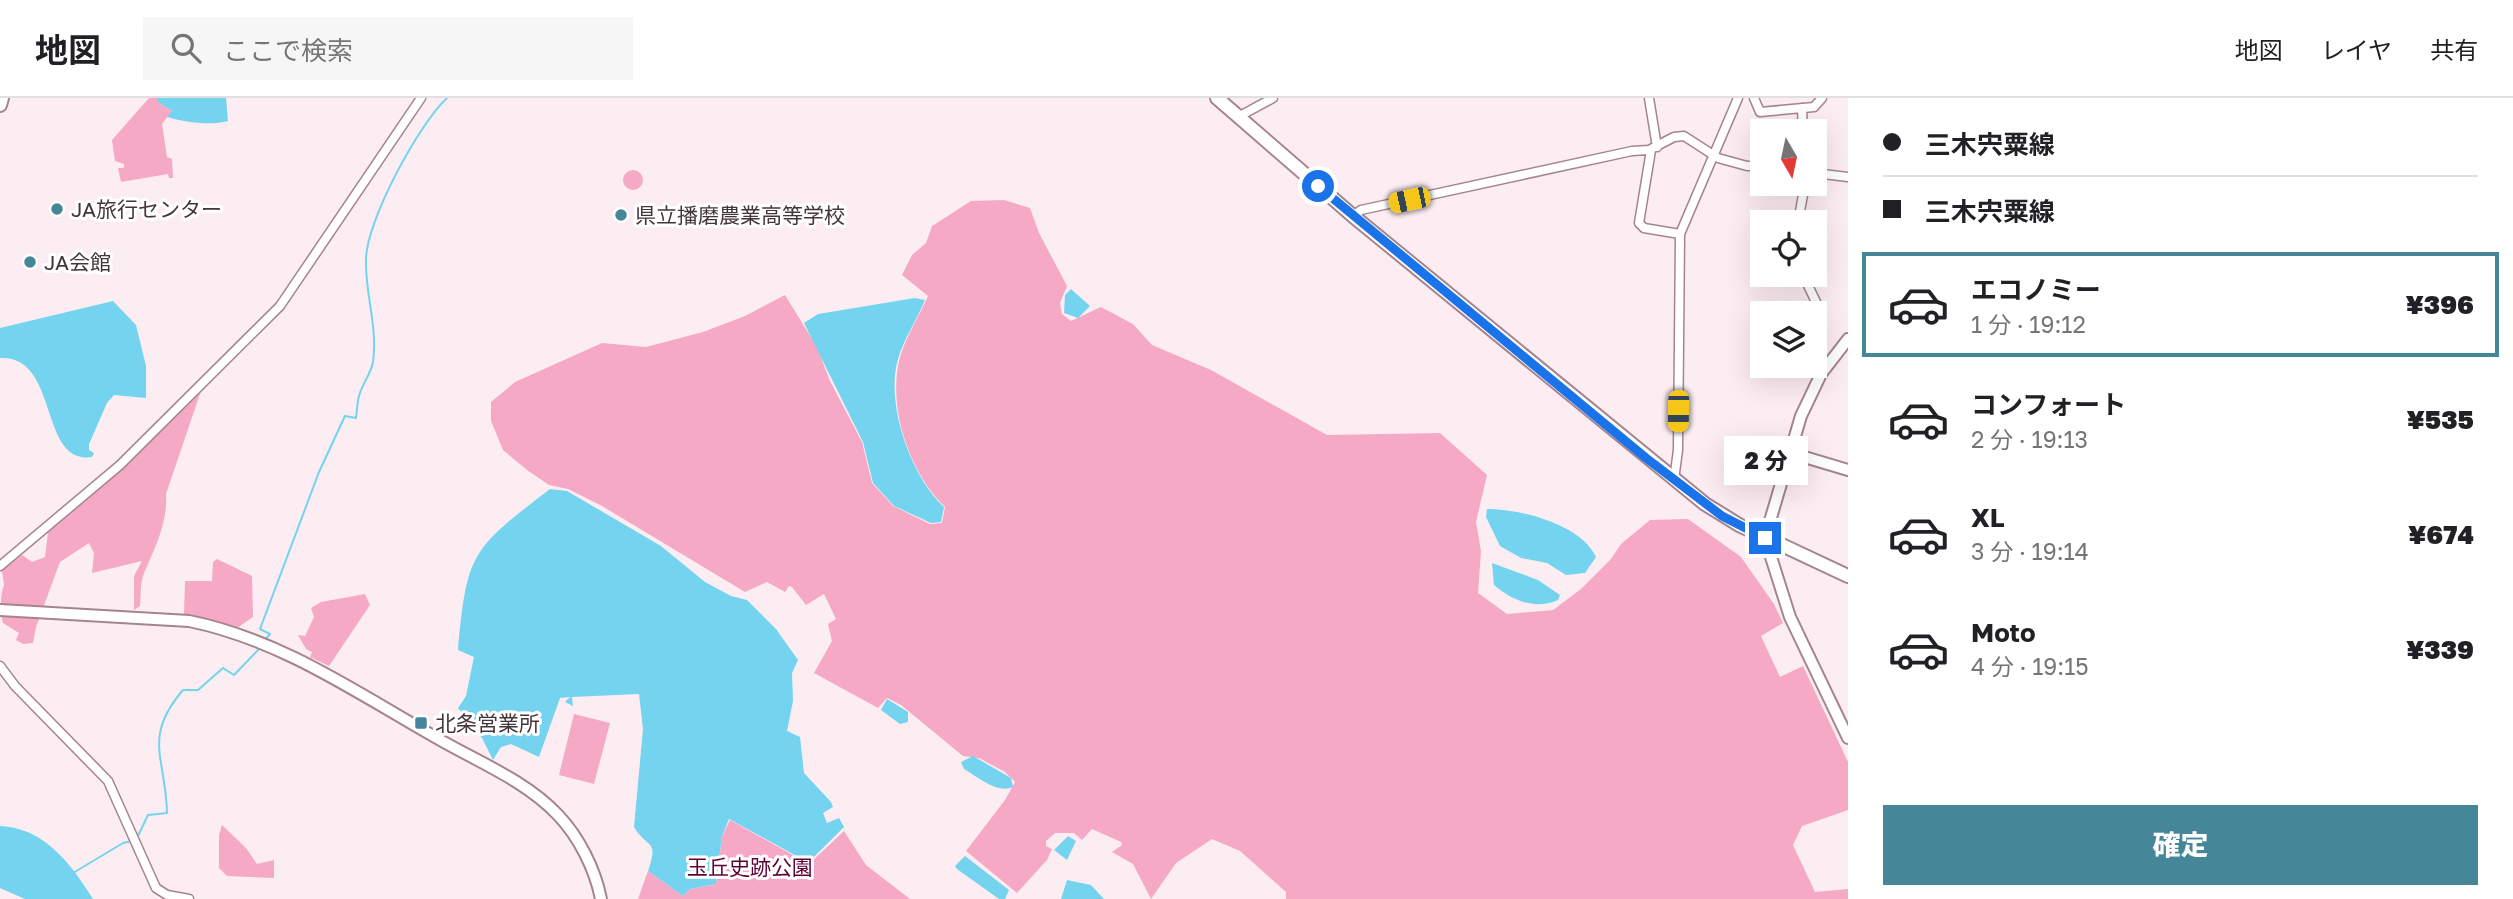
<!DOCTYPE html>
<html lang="ja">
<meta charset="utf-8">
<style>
:root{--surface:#fff;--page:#f6f6f6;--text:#202124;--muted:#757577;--line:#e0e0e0;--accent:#458698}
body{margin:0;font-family:"Golos Text","Noto Sans JP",sans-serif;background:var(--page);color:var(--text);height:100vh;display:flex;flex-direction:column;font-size:26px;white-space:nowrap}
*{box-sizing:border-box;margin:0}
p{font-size:23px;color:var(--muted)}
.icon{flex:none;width:38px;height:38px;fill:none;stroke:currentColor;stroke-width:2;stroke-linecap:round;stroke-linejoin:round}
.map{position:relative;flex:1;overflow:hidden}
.panel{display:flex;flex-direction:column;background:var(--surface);width:665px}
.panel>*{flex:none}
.hud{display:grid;align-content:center;height:154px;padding:0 35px;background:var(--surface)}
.needle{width:46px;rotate:171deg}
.controls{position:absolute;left:1750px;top:21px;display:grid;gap:14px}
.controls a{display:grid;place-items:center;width:77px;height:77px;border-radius:0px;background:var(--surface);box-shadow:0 7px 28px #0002;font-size:35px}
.end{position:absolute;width:32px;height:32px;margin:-16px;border:9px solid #1a73e8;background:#fff;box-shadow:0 0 0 4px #fff}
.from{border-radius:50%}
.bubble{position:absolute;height:49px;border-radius:0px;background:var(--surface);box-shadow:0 7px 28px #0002;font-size:23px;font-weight:800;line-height:49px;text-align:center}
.car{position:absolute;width:21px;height:42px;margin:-21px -10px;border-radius:9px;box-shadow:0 0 5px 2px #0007;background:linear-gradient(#f5c518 24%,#345 0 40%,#f5c518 0 76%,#345 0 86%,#f5c518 0)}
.hud b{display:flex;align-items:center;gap:24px;height:66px;font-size:26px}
.hud b+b{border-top:2px solid var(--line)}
.hud i{width:18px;height:18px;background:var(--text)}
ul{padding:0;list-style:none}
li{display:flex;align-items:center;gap:21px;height:105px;margin:0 14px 10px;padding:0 21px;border:4px solid transparent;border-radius:0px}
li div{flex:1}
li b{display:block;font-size:26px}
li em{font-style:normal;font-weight:800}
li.active{border-color:var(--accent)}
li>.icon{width:63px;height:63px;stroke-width:1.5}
.primary-button{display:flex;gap:14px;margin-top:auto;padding:14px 35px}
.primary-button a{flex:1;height:80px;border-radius:0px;background:var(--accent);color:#fff;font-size:28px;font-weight:800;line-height:80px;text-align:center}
header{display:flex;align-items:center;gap:42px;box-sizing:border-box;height:98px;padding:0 35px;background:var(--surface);border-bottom:2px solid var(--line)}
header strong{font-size:33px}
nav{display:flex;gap:38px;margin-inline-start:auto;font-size:24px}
.search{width:490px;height:63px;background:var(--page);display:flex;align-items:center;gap:18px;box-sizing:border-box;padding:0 24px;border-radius:0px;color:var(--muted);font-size:26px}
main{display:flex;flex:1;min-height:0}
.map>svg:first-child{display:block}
.green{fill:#f5a9c5}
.water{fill:#74d3ef}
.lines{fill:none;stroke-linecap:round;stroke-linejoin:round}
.stream{stroke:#74d3ef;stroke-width:2}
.minor-casing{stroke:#a6848f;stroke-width:11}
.tertiary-casing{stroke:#a6848f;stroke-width:14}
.secondary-casing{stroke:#a6848f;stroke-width:16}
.primary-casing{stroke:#a6848f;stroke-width:16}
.minor{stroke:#fff;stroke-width:8}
.tertiary{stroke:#fff;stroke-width:10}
.secondary{stroke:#fff;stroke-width:12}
.primary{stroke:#fff;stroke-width:12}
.route{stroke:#1a73e8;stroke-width:9}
.poi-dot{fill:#458698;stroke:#fff;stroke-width:2.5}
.labels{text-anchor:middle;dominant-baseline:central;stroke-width:6;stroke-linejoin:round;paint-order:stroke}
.poi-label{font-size:21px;fill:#44353b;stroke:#fff;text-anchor:start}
.park-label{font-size:21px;fill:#5e0134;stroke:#fff}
</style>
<header>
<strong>地図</strong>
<div class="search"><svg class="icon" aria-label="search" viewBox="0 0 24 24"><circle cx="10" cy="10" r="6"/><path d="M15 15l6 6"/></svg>ここで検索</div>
<nav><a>地図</a><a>レイヤ</a><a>共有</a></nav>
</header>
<main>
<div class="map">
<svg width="1848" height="801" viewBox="0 0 1848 801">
<rect width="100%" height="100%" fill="#fcedf2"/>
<path class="green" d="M149,0H158V4L172,13L162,26L167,59L172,61L173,80H169L168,76L121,84L118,70H124V66L115,63L112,42Z
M623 82a10 10 0 1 1 20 0a10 10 0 1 1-20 0Z
M1004,102L1030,110L1039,135L1067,188L1060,205L1062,216L1071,223L1101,209L1133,226L1152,247L1211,272L1327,337L1440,335L1487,377L1476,424L1481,453L1478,495L1507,516L1553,512L1581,491L1611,461L1621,446L1650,422L1688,421L1741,459L1774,506L1783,525L1761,538L1780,579L1803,568L1848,664V712L1802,728L1793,747L1815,794L1848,791V801H1286V794L1240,753L1212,741L1176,765L1151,801L1133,766L1112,754L1122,747L1121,744L1092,731L1082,742L1074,735H1055L1046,743V748L1052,751L1047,762L1017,795L966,753L1005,702L1015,684L1005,674L979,660L963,658L901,607L887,600L878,610L814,575L832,543L828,526L836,521L824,496L806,507L792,489L789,488L785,494L767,484L745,494L602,408L568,391L549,387L527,372L503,352L491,323V304L515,284L602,245L646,249L703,234L745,218L785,197L817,249L830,283L862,344L872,385L893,408L930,426L942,425L945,409C910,375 888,312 899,263C904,242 919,218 928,198L902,177L912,157L926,145L932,128L971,103Z
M201,293L166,396C168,424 155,450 144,475C140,485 141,498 140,508L134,512V478L142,463L92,475L94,455L89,445L60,464L36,529L33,545L23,546L16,542L19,535L3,525C0,513 0,498 4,487L2,473L22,457L32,464L45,459L48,434L97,393Z
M217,461L252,478L253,519L237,530L184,516L185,483H212L213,464Z
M365,496L370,507L329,568L310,559L312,554L306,551L298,537L305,538L314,519L311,510L321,504Z
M574,616L610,625L594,686L559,677Z
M730,722L809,766L844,733L866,767L910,801H638L648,773L683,798L690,791L716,786L722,738Z
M222,727L246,750L257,766L274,762V780L227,778L219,770V737Z"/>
<path class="water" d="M158,0H226L228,23C209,28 185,24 167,19L172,13L158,4Z
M1071,191L1090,208L1078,220L1064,215L1065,197Z
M915,200L925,202C917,221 904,241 898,261C885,306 911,379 944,409L941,424L931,425L894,408L873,385L863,344L804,225L818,216Z
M113,203L136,227L146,268V300L114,297L107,305L89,346V352L94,355L92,359C38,367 60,257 0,260V230Z
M550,391L567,393L661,448L705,484L731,498L747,502L776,531L798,562L792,575L793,603L787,633L800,639L804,675L831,704L833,709L823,715L827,725L839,720L844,729L811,762L802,761L729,721L722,738L716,786L690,791L683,798L648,773C659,740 648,752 634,729L643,631L639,596L572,599L573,608L565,604L570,599L560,600L539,659L511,646L501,649L493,662L482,640L458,610L466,598L474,559L458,552C467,453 472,451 550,391Z
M1487,411C1520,411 1581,426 1596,459L1585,475L1566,477L1547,465L1521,460L1500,448L1486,419Z
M1492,465L1538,482L1560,497L1558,502C1535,512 1513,503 1494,487Z
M887,601L908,614V624L900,626L881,612Z
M973,658L1011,680L1013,689C997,696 978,679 964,671L961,664Z
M0,728C45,730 71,766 93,801H25L0,790Z
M1068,738L1076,743L1067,762L1054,752Z
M965,758L1009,792L1005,801H999L957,771L955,768Z
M1067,782L1091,787L1104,801H1061Z"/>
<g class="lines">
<path class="stream" d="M265,542L270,536L260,531L319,374L345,318L356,320C357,313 357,305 359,298C362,286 371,276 373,264C378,229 365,196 366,162C366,123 419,26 447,0
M137,740L148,717L167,715C166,660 142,640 183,592H198L223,570L234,577L260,550
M73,775L123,745L132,743"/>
<defs>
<path id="minor" d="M1649,0L1657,49
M1754,0L1760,14L1814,9L1822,0
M1802,10L1803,33
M1238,19L1273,0
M1651,52L1639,125L1644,130L1680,136
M1815,75L1848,79
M1353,118L1361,112L1632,53L1649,52L1674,39L1684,38L1718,60L1747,68H1762
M1798,124L1805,86
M1803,177L1816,204L1814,215
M1674,382L1678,352L1680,136L1738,0
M0,468L120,367L280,208L421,0
M0,568L15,588L108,683L156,790L167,797L189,801"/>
<path id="tertiary" d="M1848,241L1821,276L1801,318L1765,440L1790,519L1848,640
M1791,355L1848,372
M0,512L189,523C283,542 360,597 442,643C481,665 527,684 558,717C579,739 595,771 601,801"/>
<path id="secondary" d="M0,7L2,0"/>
<path id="primary" d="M1217,0L1353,118L1705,406L1739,427L1848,478"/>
</defs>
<use href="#minor" class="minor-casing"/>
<use href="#tertiary" class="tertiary-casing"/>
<use href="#secondary" class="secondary-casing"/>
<use href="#primary" class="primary-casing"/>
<use href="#minor" class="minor"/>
<use href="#tertiary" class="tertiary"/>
<use href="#secondary" class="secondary"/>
<use href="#primary" class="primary"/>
</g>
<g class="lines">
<path class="route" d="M1318,88L1646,360L1722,418L1765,440"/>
</g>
<g class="poi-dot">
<circle cx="57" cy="111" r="7"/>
<circle cx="621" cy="117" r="7"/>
<circle cx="30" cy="164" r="7"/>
<rect x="414" y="618" width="14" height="14" rx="3.5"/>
</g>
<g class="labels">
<g class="poi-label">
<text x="71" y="111">JA旅行センター</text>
<text x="635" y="117">県立播磨農業高等学校</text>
<text x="44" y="164">JA会館</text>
<text x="435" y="625">北条営業所</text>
</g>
<g class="park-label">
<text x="750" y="769">玉丘史跡公園</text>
</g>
</g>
</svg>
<div class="controls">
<a><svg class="needle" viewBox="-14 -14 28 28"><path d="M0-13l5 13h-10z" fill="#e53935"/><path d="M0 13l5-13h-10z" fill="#757577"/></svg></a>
<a><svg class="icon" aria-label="locate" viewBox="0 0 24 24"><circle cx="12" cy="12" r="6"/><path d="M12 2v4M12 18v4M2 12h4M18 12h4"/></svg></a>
<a><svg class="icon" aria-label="layers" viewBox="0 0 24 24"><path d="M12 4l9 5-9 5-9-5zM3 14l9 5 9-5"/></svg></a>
</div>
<i class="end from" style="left:1318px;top:88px"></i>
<i class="end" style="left:1765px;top:440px"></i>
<div class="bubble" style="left:1724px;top:338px;width:84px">2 分</div>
<i class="car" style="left:1409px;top:102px;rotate:258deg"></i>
<i class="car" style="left:1678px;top:313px;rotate:181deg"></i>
</div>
<section class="panel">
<div class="hud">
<b><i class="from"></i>三木宍粟線</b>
<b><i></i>三木宍粟線</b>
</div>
<ul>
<li class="active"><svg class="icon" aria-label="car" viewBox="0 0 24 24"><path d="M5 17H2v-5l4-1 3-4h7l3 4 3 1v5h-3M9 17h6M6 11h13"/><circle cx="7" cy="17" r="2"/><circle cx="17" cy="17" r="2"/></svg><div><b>エコノミー</b><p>1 分 · 19:12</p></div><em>¥396</em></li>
<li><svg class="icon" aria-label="car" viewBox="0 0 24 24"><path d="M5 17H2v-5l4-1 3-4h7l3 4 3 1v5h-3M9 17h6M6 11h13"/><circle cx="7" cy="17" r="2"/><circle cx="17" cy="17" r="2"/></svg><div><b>コンフォート</b><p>2 分 · 19:13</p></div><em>¥535</em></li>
<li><svg class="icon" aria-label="car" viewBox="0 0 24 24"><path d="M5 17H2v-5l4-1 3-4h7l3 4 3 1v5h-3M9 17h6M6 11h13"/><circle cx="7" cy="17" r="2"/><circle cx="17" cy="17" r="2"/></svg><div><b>XL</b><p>3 分 · 19:14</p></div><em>¥674</em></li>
<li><svg class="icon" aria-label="car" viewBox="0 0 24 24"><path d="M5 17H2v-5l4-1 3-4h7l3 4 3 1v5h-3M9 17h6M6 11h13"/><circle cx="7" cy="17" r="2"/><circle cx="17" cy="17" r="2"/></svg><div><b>Moto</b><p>4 分 · 19:15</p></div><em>¥339</em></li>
</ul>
<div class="primary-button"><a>確定</a></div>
</section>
</main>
